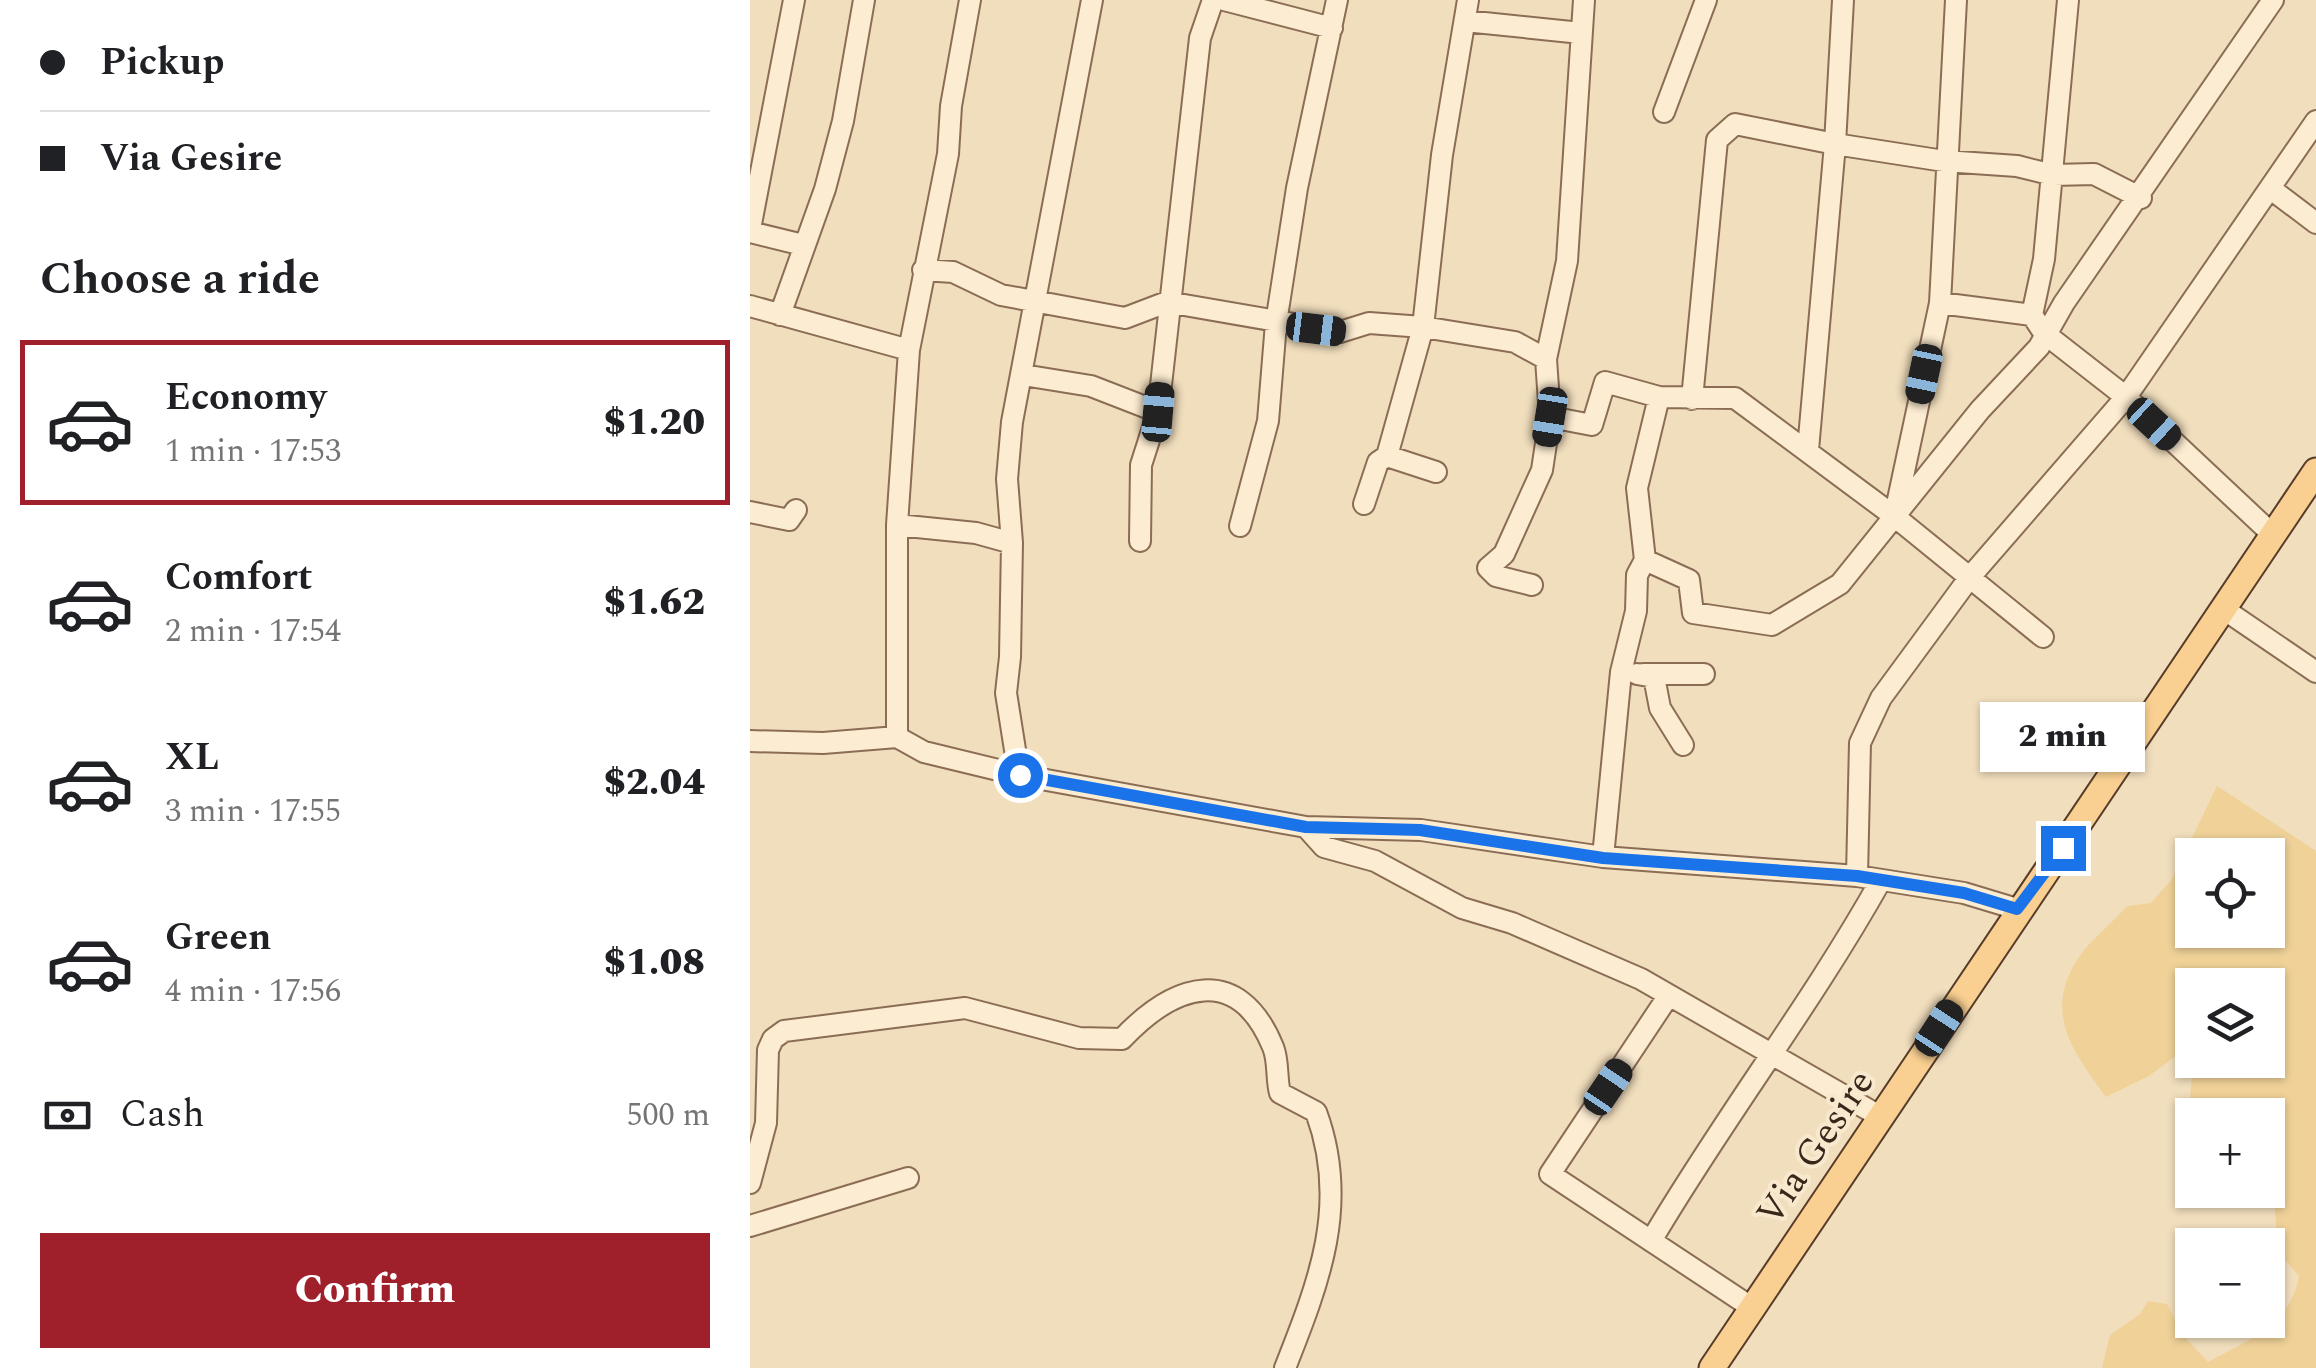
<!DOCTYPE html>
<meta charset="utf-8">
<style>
:root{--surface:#fff;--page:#f2f2f2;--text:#202124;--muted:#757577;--line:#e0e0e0;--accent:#9f202b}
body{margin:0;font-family:Spectral,serif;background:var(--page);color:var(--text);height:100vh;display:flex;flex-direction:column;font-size:38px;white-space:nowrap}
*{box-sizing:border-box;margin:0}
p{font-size:32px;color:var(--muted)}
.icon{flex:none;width:55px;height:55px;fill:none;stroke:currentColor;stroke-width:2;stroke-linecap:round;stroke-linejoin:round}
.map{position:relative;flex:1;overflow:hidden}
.drawer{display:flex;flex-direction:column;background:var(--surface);width:750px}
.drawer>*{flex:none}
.guide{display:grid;align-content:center;height:220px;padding:0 40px;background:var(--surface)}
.tools{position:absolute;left:1425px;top:838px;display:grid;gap:20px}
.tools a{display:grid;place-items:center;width:110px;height:110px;border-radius:0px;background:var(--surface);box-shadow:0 2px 8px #0004;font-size:50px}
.end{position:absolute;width:45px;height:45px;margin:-22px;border:12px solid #1a73e8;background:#fff;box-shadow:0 0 0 5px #fff}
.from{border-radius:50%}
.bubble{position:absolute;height:70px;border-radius:0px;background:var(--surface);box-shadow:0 2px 8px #0004;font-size:32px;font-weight:800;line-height:70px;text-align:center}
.car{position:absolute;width:30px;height:60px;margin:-30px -15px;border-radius:12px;box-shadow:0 0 8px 2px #0007;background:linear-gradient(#222 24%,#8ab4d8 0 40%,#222 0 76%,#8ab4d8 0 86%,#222 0)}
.guide b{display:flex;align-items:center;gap:35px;height:95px;font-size:38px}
.guide b+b{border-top:2px solid var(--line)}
.guide i{width:25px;height:25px;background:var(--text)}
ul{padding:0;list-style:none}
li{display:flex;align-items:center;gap:30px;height:165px;margin:0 20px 15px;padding:0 20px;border:5px solid transparent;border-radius:0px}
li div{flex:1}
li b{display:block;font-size:38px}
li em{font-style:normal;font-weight:800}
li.selected{border-color:var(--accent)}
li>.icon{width:90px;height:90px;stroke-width:1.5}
h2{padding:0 40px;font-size:45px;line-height:120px}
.pay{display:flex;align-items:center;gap:25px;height:110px;padding:0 40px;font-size:38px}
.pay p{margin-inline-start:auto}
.button{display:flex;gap:20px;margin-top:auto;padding:20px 40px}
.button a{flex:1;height:115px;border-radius:0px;background:var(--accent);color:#fff;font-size:40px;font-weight:800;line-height:115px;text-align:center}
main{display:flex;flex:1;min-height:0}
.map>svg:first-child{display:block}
.sand{fill:#f0d298;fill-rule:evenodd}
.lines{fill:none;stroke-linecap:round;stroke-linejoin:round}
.minor-casing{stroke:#8b6d55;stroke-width:24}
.major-casing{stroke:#583c2a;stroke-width:29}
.minor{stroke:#fcecd1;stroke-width:20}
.major{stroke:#f9d091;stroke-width:25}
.route{stroke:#1a73e8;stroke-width:12}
.labels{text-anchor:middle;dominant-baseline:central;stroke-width:8;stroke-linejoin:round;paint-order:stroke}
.street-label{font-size:38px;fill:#39271b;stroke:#f8e9ce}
</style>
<main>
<section class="drawer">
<div class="guide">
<b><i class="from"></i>Pickup</b>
<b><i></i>Via Gesire</b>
</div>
<h2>Choose a ride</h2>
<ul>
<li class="selected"><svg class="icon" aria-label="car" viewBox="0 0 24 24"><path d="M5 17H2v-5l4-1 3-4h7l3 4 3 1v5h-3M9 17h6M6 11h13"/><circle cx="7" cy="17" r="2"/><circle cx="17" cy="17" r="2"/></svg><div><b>Economy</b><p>1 min · 17:53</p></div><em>$1.20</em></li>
<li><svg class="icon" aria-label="car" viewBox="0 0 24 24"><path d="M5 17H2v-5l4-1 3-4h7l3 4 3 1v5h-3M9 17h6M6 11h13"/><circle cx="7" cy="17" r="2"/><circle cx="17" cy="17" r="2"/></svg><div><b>Comfort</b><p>2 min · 17:54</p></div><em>$1.62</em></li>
<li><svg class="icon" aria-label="car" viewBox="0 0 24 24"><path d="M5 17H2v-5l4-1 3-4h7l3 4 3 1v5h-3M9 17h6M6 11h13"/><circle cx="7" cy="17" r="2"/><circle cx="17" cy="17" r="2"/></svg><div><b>XL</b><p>3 min · 17:55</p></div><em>$2.04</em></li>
<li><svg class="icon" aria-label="car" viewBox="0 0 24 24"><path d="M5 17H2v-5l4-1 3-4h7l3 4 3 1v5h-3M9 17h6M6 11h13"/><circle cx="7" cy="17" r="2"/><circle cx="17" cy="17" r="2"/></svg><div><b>Green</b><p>4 min · 17:56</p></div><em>$1.08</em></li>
</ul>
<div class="pay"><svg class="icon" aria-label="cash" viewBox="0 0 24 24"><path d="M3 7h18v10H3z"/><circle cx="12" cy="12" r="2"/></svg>Cash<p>500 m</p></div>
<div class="button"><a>Confirm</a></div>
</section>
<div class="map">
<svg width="1566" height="1368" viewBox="0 0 1566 1368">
<rect width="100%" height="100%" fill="#f1debd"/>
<path class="sand" d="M1467,786L1566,851V1368H1352L1360,1335L1390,1314L1398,1301L1417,1304L1432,1334L1458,1362C1499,1340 1540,1325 1549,1276L1528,1252L1518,1115H1450L1440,1099L1443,1060H1518V985H1442V1059L1427,1055L1399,1076L1356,1097C1323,1052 1292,1012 1329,957C1341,939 1363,923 1377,906L1401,903L1422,879ZM1442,855H1518V930H1442Z"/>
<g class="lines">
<defs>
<path id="minor" d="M474,0L582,28
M1093,0L1085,144L1194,161L1267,166L1303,175L1344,174L1391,198
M1318,0L1294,259L1282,315L1294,333L1376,397L1522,534
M715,21L831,33
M914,112L956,0
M1521,189L1566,223
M0,229L44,0
M0,232L53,245
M173,270L203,272L251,295L375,318L417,302L590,332L619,323L673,327L765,342L796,359
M1190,303L1282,315
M0,306L159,350
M30,315L75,189L93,121L114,0
M273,375L341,386L408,412
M942,399L967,140L985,124L1085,144L1058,450
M800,417L842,425L855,382L909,397L985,398L1144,516L1293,637
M637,456L686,472
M614,504L628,462L637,456L673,327L692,155L718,0
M1146,509L1190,303L1206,0
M0,512L39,520L46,510
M147,525L226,533L262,543
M490,526L518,421L526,323L547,188L587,0
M390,541L391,465L408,412L450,38L463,0
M895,560L939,580L943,613L1022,625L1090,584L1230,410L1289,347L1314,303L1523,0
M782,585L746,576L738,568L754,554L792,470L800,417L796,359L817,261L834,0
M1475,610L1566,672
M887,674L904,677L910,708L933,745
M893,674H954
M147,737V525L159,350L198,154L201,106L220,0
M0,741L73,743L147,737L174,752L269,775L556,827L671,830L853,857L1107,876L1214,893L1267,909
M269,775L256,693L260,657L262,543L257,479L262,422L342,0
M556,827L574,847L625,861L712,908L762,923L891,979L1131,1117
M853,857L871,672L886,611L887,575L895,560L887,488L909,397
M1107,876L1110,743L1131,698L1220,577L1376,397L1566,121
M919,995L800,1174L1004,1309
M0,1183L16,1123L18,1050L23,1039L34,1031L215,1008L329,1038L372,1039C424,984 488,962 523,1047C529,1061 526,1079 530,1093L566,1112C600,1204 569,1282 535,1368
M0,1226L158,1178
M901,1241C974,1117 1061,1005 1131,880"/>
<path id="major" d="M962,1368L1566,471"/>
</defs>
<use href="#minor" class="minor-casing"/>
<use href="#major" class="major-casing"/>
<use href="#minor" class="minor"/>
<use href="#major" class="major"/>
</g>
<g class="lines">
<path class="route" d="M270,775L556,827L670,830L853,858L1107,876L1214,893L1267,909L1313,848"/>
</g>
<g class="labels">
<g class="street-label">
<text transform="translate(1066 1148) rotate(-56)">Via Gesire</text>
</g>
</g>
</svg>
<div class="tools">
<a><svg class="icon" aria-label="locate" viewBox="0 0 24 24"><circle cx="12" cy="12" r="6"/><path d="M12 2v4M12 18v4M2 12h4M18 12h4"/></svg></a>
<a><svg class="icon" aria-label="layers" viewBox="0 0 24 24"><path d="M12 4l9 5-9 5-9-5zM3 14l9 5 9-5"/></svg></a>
<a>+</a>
<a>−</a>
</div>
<i class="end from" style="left:270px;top:775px"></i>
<i class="end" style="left:1313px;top:848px"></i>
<div class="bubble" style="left:1230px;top:702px;width:165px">2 min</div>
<i class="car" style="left:566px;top:329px;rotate:97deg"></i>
<i class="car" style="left:1174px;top:374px;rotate:192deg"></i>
<i class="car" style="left:408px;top:412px;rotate:5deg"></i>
<i class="car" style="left:800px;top:417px;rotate:189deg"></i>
<i class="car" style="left:1404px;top:424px;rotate:133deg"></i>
<i class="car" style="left:1189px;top:1028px;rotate:33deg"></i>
<i class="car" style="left:858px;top:1087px;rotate:34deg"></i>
</div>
</main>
